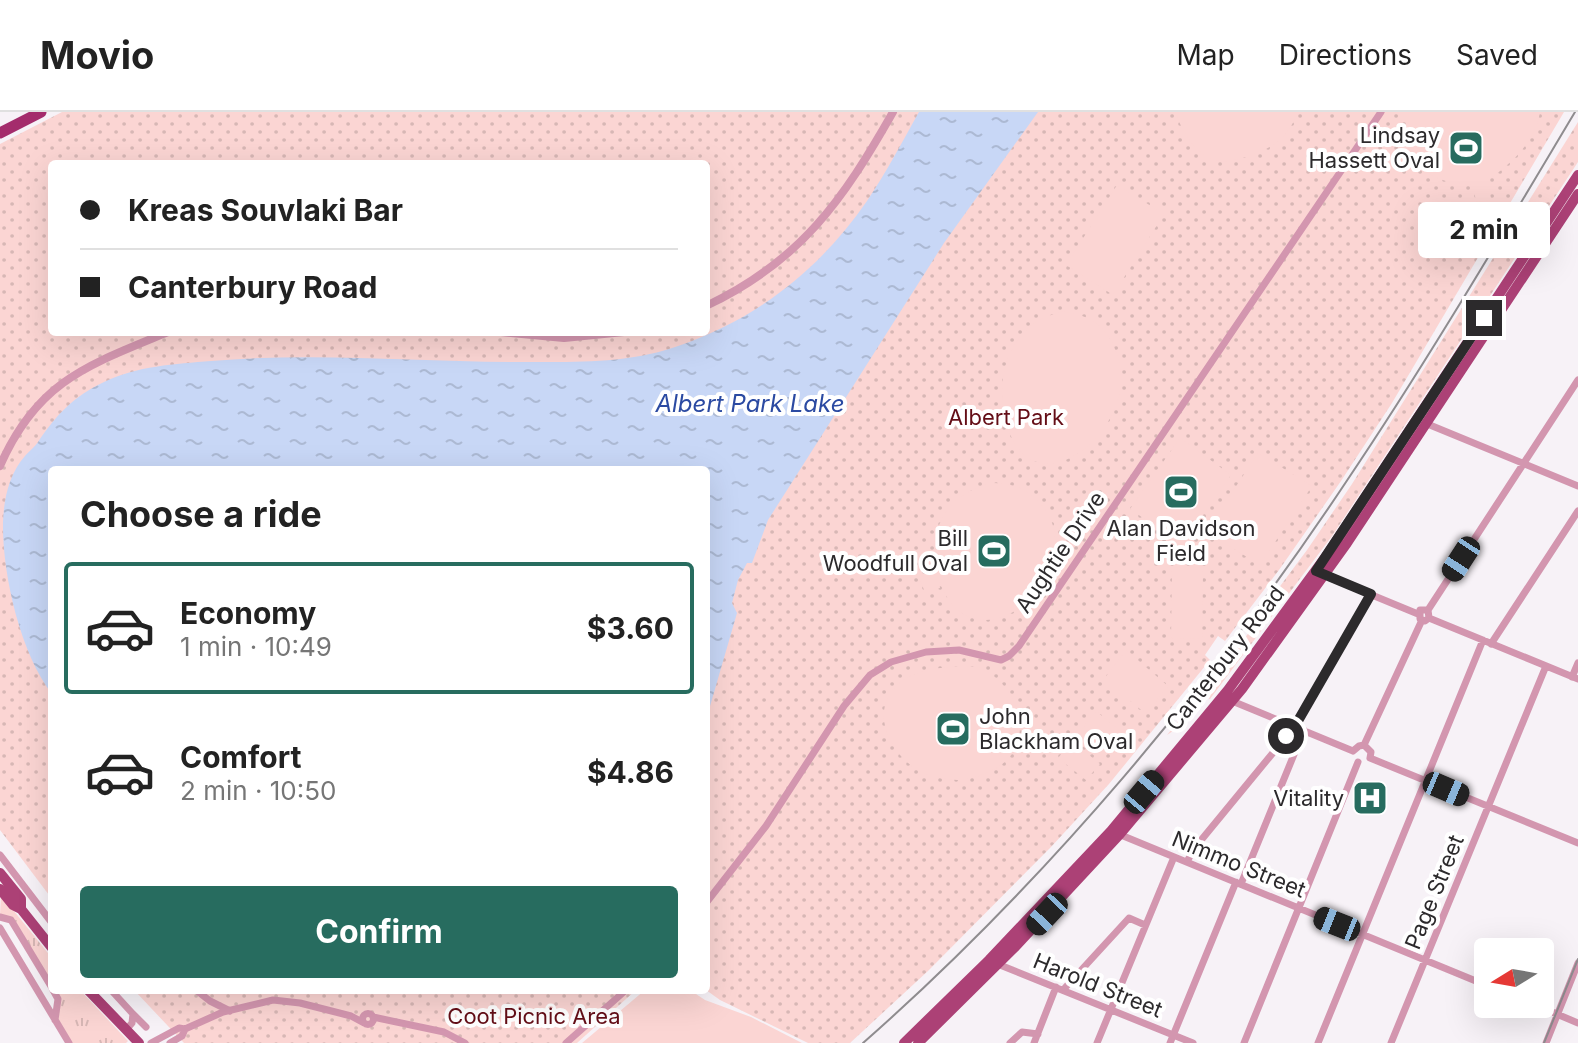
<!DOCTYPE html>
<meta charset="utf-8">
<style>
:root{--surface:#fff;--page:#f2f2f2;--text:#222;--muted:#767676;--line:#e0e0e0;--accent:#276c5f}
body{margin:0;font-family:Inter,sans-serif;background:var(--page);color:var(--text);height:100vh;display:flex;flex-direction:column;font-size:30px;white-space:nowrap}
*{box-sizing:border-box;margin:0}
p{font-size:26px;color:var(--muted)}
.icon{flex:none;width:44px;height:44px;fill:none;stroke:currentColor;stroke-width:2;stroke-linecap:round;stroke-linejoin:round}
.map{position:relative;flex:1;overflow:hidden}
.panel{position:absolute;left:48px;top:354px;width:662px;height:528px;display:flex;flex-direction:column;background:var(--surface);border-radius:8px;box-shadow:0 8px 32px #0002}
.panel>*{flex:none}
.hud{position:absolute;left:48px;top:48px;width:662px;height:176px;border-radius:8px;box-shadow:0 8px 32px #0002;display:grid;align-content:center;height:176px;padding:0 32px;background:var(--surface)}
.needle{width:52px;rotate:259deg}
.fabs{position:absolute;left:1474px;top:826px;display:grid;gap:16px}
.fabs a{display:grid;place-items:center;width:80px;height:80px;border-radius:8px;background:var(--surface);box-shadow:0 8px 32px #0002;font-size:40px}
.end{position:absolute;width:36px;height:36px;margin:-18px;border:10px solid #2c2a2c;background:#fff;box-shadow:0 0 0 4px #fff}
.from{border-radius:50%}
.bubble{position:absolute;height:56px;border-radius:8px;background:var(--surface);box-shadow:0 8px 32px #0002;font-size:26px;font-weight:700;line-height:56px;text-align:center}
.car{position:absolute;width:24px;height:48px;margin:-24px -12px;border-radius:10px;box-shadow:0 0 6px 2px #0007;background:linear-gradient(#222 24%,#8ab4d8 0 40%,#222 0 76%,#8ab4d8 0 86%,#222 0)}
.hud b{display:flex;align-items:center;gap:28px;height:76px;font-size:30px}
.hud b+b{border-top:2px solid var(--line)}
.hud i{width:20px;height:20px;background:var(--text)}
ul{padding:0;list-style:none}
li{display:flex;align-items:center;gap:24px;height:132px;margin:0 16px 12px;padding:0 16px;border:4px solid transparent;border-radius:8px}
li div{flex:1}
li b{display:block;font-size:30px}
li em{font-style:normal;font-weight:700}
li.active{border-color:var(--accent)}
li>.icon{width:72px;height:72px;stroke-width:1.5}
h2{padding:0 32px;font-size:36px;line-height:96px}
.cta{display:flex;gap:16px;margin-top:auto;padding:16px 32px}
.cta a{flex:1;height:92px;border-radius:8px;background:var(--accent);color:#fff;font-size:32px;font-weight:700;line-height:92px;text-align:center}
header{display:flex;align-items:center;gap:48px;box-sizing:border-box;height:112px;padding:0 40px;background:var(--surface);border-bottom:2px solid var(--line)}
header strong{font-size:38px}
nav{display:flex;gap:44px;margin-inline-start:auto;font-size:28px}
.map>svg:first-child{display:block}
.grass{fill:url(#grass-tufts)}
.park{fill:url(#park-dots);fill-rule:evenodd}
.garden{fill:#fbd5d3}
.water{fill:url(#water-ripples)}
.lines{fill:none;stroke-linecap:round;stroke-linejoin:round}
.minor{stroke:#d396af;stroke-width:7}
.tertiary{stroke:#d396af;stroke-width:8}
.primary{stroke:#ac4176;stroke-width:10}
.trunk{stroke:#a42c6c;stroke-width:11}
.tram{stroke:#8f8c8f;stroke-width:2}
.route{stroke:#2c2a2c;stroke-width:10}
.labels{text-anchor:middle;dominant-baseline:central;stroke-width:8;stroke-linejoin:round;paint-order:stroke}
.poi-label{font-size:22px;fill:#2c2a2c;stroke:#fff;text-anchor:end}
.park-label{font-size:22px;fill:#640e17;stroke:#fff}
.street-label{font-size:22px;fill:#2c2a2c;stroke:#fff}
.water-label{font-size:24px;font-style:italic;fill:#2b4aa2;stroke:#fff}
</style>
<header>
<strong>Movio</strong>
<nav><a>Map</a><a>Directions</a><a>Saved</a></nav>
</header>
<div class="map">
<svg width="1578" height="931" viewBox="0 0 1578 931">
<defs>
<pattern id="grass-tufts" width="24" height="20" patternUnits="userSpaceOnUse" patternTransform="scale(2)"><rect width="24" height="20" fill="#fbd5d3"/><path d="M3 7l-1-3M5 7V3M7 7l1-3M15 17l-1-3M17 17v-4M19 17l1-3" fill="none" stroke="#d7b7b5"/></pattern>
<pattern id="park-dots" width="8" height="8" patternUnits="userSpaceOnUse" patternTransform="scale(2)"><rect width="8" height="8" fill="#fbd5d3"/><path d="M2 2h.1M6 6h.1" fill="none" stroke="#d7b7b5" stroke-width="1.8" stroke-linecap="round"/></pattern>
<pattern id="water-ripples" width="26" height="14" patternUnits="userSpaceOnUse" patternTransform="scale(2)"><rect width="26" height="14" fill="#c8d7f6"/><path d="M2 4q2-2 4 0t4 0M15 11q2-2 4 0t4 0" fill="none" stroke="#acb9d3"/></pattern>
</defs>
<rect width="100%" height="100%" fill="#f7f2f7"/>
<path class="grass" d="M1,783L52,846V872L12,806L0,803Z
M56,878H80L128,929L126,931H72L58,907Z"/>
<path class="park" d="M62,0H1564L1392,291L1341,369L1279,458L1225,529L1218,524L1205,543L1210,548L1109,672L1051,735L928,859L850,931H808L720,888L706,878V358H52V787L0,718V32ZM52,52H706V220H52Z
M1578,10V50L1332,424L1210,587L1205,585L1179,615L1167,623L1251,518L1249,516L1307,438L1352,372Z
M134,878H636L577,931H184Z"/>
<path class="garden" d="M1176,0H1299C1294,9 1289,19 1282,26C1271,38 1235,51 1219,49C1198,46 1180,18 1176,0Z
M1406,0H1540C1535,30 1512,51 1488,68L1491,88L1476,90L1473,72C1450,74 1418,63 1409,39C1404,27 1406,13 1406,0Z
M1117,73L1164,102L1113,183L1066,153Z
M1062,199C1071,201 1083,203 1091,208C1107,217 1113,230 1118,246C1139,316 1040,396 1010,322C994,282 1001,232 1039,208C1046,204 1055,202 1062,199Z
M1180,326L1231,363L1182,433L1130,397Z
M1258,341L1312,374L1260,453L1206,420Z
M992,371C1013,371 1027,377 1041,392C1089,447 1005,543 954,495C947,488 943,477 939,468L940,476L925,481L919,464L934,459C931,412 946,383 992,371Z
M1172,458H1203L1202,526L1171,527Z
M1126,538L1168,574L1146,602L1104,567Z
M959,554C967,554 976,554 983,557C1026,580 1037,642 986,661C977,665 967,668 957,668C943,667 927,665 916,657C890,640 870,601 896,574C912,558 938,556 959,554Z
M1096,599L1124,622L1101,649L1074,627Z
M1072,629L1100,652L1086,668L1058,646Z
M645,878H690L705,888L751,905L802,931H582Z"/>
<path class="water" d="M919,0H1038L944,131L768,408L752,451H747L738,468L732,491L737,501L706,608V358H52V582C20,541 2,461 3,410C4,386 9,362 25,344C29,339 35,335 38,330C56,303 74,284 104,270C136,254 176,252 211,249C314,240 418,250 521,250C576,250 629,252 681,233C758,206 820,157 867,89C886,61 902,30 919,0Z"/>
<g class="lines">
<path class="minor" d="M1425,311L1578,374
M1321,462L1418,502
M1428,498H1420V507L1425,509L1429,506L1428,498L1578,268
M1429,506L1578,567
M1491,532L1578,399
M1572,565L1578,551
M1232,589L1353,639
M1364,633L1422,508
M1353,639L1359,634L1364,633L1371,640L1370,646
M1370,646L1578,731
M1116,721L1488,874
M0,743L52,811
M1187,750L1193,738L1295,614L1371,482
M1241,772L1304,618
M706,791L766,714L844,594L870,563L891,550L926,540L959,538L1001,548L1009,544L1019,534L1381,0
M0,805L11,808L52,876
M0,816L69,931
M995,851L1193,931
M53,878L58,887L55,908
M111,878L133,902L132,911L126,918
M196,878L210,889L230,899
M1063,878L1129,806L1145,813
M1533,892L1578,911
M362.5 907a5.5 5.5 0 1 1 11 0a5.5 5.5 0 1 1-11 0Z
M133,902L146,915
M373,905L444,920L465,931
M151,931L179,916L185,917L223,900L273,888L300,891L351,904L364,911
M170,931L182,924L185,917
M566,931L626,878
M1010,931L1022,920L1038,922
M1034,931L1056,875
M1097,931L1174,745
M1170,931L1236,770
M1244,931L1358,650
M1318,931L1483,528
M1391,931L1546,554
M1546,931L1578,851"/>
<path class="tertiary" d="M706,194C801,149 843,88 893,0
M501,220L564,226L624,220
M0,354C37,269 88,253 168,220"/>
<path class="primary" d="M0,761L21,787V797
M0,777L13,793L21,797L52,836
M88,878L139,931
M904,931L989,848L1111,719L1228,578L1327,443L1578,63
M918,931L1014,836L1120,722L1242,577L1347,431L1578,82"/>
<path class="trunk" d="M0,21L41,0"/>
<path class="tram" d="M863,931C1047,769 1211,573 1346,370C1427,250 1501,124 1575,0
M1544,931L1578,847"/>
</g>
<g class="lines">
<path class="route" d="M1286,624L1295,614L1371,482L1316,459L1484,206"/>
</g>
<defs>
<symbol id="stadium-square" viewBox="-11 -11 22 22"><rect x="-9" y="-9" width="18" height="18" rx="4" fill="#276c5f" stroke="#fff"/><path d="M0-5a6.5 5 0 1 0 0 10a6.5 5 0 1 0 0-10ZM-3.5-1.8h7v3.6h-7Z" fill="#fff"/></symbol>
<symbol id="hospital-square" viewBox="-11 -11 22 22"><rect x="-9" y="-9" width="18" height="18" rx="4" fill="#276c5f" stroke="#fff"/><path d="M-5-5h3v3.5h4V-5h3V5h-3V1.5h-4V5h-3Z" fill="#fff"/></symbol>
</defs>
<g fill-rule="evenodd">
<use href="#stadium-square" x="1446" y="16" width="40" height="40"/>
<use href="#stadium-square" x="1161" y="360" width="40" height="40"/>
<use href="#stadium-square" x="974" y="419" width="40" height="40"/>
<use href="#stadium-square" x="933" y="597" width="40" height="40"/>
<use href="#hospital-square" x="1350" y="666" width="40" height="40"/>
</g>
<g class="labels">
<g class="poi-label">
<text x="1440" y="23">Lindsay<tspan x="1440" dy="25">Hassett Oval</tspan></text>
<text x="1181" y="416" text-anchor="middle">Alan Davidson<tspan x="1181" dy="25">Field</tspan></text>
<text x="968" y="426">Bill<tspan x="968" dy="25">Woodfull Oval</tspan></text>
<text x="979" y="604" text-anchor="start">John<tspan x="979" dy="25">Blackham Oval</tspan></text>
<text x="1344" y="686">Vitality</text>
</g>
<g class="park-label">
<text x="1006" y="305">Albert Park</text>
<text x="534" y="904">Coot Picnic Area</text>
</g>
<g class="street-label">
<text transform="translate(1060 440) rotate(-56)">Aughtie Drive</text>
<text transform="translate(1225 546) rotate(-52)">Canterbury Road</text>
<text transform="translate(1239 752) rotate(22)">Nimmo Street</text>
<text transform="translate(1434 780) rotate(-68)">Page Street</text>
<text transform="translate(1098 873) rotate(22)">Harold Street</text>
</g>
<g class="water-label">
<text x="750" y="291">Albert Park Lake</text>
</g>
</g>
</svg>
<div class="fabs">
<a><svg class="needle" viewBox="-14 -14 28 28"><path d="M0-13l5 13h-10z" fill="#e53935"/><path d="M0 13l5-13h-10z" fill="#767676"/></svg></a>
</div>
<i class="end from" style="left:1286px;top:624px"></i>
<i class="end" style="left:1484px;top:206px"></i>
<div class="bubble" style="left:1418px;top:90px;width:132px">2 min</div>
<i class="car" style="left:1461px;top:447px;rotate:213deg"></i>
<i class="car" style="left:1446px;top:677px;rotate:113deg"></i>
<i class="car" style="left:1144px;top:680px;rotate:40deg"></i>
<i class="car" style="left:1047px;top:802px;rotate:223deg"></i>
<i class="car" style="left:1337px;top:812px;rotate:292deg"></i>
<div class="hud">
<b><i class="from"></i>Kreas Souvlaki Bar</b>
<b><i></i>Canterbury Road</b>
</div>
<section class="panel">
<h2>Choose a ride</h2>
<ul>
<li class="active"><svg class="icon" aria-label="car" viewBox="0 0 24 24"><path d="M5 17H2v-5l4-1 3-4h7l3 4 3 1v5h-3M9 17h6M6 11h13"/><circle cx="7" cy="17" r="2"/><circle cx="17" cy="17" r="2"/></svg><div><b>Economy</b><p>1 min · 10:49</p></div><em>$3.60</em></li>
<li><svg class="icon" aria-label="car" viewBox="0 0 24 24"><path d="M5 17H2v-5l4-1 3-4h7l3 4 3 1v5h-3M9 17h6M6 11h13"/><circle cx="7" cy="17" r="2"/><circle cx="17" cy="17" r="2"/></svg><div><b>Comfort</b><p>2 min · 10:50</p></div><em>$4.86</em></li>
</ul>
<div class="cta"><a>Confirm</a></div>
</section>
</div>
